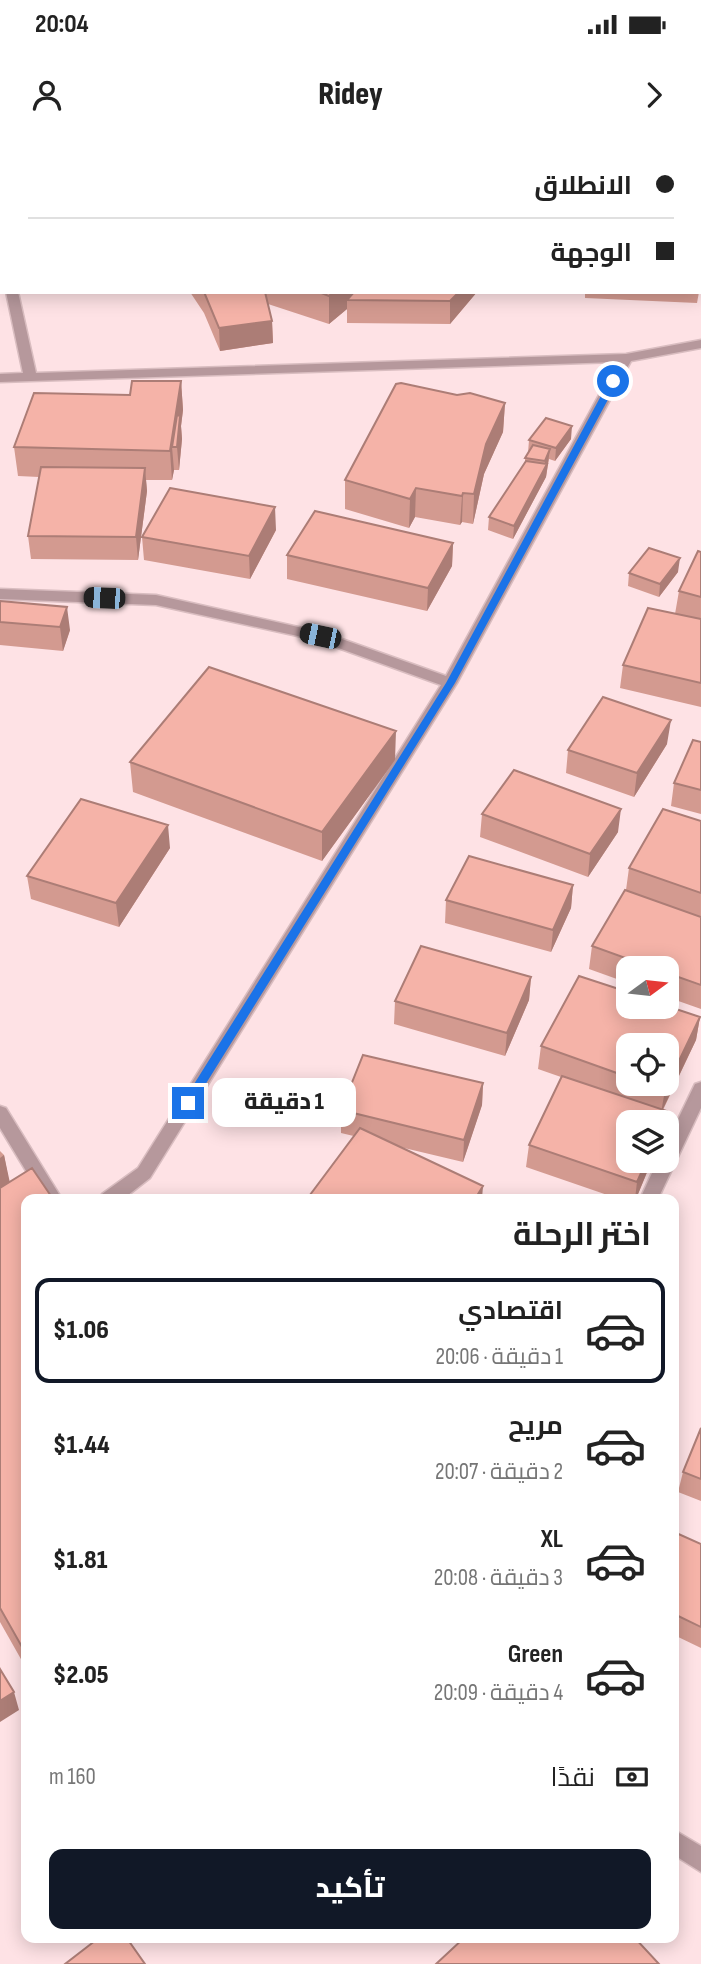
<!DOCTYPE html>
<html lang="ar">
<meta charset="utf-8">
<style>
:root{--surface:#fff;--page:#f6f6f6;--text:#222;--muted:#767676;--line:#e0e0e0;--accent:#111827}
body{margin:0;font-family:"Sofia Sans Condensed",Cairo,sans-serif;background:var(--page);color:var(--text);direction:rtl;height:100vh;display:flex;flex-direction:column;font-size:26px;white-space:nowrap}
*{box-sizing:border-box;margin:0}
p{font-size:23px;color:var(--muted)}
.icon{flex:none;width:38px;height:38px;fill:none;stroke:currentColor;stroke-width:2;stroke-linecap:round;stroke-linejoin:round}
.map{position:relative;flex:1;overflow:hidden;direction:ltr}
.drawer{position:absolute;left:21px;top:1054px;width:658px;height:749px;display:flex;flex-direction:column;background:var(--surface);border-radius:14px;box-shadow:0 4px 18px #0003;direction:rtl}
.drawer>*{flex:none}
.banner{position:absolute;left:0px;top:0px;width:702px;height:154px;box-shadow:0 4px 18px #0003;direction:rtl;display:grid;align-content:center;height:154px;padding:0 28px;background:var(--surface)}
.needle{width:46px;rotate:75deg}
.tools{position:absolute;left:616px;top:816px;display:grid;gap:14px}
.tools a{display:grid;place-items:center;width:63px;height:63px;border-radius:14px;background:var(--surface);box-shadow:0 4px 18px #0003;font-size:35px}
.end{position:absolute;width:32px;height:32px;margin:-16px;border:9px solid #1a73e8;background:#fff;box-shadow:0 0 0 4px #fff}
.from{border-radius:50%}
.bubble{position:absolute;height:49px;border-radius:14px;background:var(--surface);box-shadow:0 4px 18px #0003;font-size:23px;font-weight:800;line-height:49px;text-align:center;direction:rtl}
.car{position:absolute;width:21px;height:42px;margin:-21px -10px;border-radius:9px;box-shadow:0 0 5px 2px #0007;background:linear-gradient(#222 24%,#8ab4d8 0 40%,#222 0 76%,#8ab4d8 0 86%,#222 0)}
.banner b{display:flex;align-items:center;gap:24px;height:66px;font-size:26px}
.banner b+b{border-top:2px solid var(--line)}
.banner i{width:18px;height:18px;background:var(--text)}
ul{padding:0;list-style:none}
li{display:flex;align-items:center;gap:21px;height:105px;margin:0 14px 10px;padding:0 14px;border:4px solid transparent;border-radius:14px}
li div{flex:1}
li b{display:block;font-size:26px}
li em{font-style:normal;font-weight:800}
li.on{border-color:var(--accent)}
li>.icon{width:63px;height:63px;stroke-width:1.5}
h2{padding:0 28px;font-size:32px;line-height:84px}
.pay{display:flex;align-items:center;gap:18px;height:77px;padding:0 28px;font-size:26px}
.pay p{margin-inline-start:auto}
.cta{display:flex;gap:14px;margin-top:auto;padding:14px 28px}
.cta a{flex:1;height:80px;border-radius:14px;background:var(--accent);color:#fff;font-size:28px;font-weight:800;line-height:80px;text-align:center}
.status{display:flex;justify-content:space-between;align-items:center;height:49px;padding:0 35px;background:var(--surface);direction:ltr}
.status svg{height:19px;fill:currentColor}
header{display:flex;justify-content:space-between;align-items:center;height:91px;padding:0 28px;background:var(--surface);font-size:32px;font-weight:800}
.map>svg:first-child{display:block}
.lines{fill:none;stroke-linecap:round;stroke-linejoin:round}
.minor-casing{stroke:#d9bdc0;stroke-width:3}
.minor{fill:#b6989c;fill-rule:evenodd}
.wall{fill:#d39a90;fill-rule:evenodd}
.shaded-wall{fill:#ac7d76}
.building{fill:#f5b3a8;stroke:#ac7d76;stroke-width:2}
.route{fill:#1a73e8}
</style>
<div class="status"><b>20:04</b><svg viewBox="0 0 49 12"><path d="M0 12V9h3v3zM5 12V6h3v6zM10 12V3h3v9zM15 12V0h3v12zM26 1h20v11H26zM47 4h2v5h-2z"/></svg></div>
<header><svg class="icon" aria-label="forward" viewBox="0 0 24 24"><path d="M9 5l7 7-7 7"/></svg>Ridey<svg class="icon" aria-label="person" viewBox="0 0 24 24"><circle cx="12" cy="8" r="4"/><path d="M4 21q1-7 8-7t8 7"/></svg></header>
<div class="map">
<svg width="701" height="1824" viewBox="0 0 701 1824">
<rect width="100%" height="100%" fill="#fee2e5"/>
<g class="lines">
<defs>
<path id="minor" d="M0,96L2,97V112L0,111Z
M6,152H18L36,233L626,214L701,200V208L631,221L457,543L150,1038L123,1059H100L102,1054L138,1028L441,545L316,500L156,465L0,459V449L156,455L325,493L446,536L617,222L0,242V234L23,233Z
M701,942V968L658,1059H640L658,1020H667V1002L695,944Z
M0,966L6,968L62,1059H43L0,988Z
M674,1690L701,1706V1732L674,1715Z"/>
</defs>
<use href="#minor" class="minor-casing"/>
<use href="#minor" class="minor"/>
</g>
<path class="wall" d="M176,0H301L300,2H177Z
M306,0H406V2H306Z
M190,152H477L450,184L347,183V169L329,184L268,164L272,181L273,203L220,211L204,173Z
M585,152H699L697,163L585,158Z
M181,241L183,270L181,286L182,299L179,330H174L172,340H146L147,351L138,420L31,419L28,396L39,337L18,336L14,307L130,255Z
M457,255L505,263L503,292L484,334L473,384L462,382L460,385L415,377L409,388L345,369V340Z
M571,299L555,321L549,319L546,337L513,399L488,390L489,377L525,323V318L528,313L529,300Z
M276,390L250,439L144,420L142,397Z
M453,403L452,426L427,471L287,439V415Z
M701,412V567L620,548L623,525L675,474L679,451Z
M678,432L659,457L628,446L629,433Z
M0,461L70,490L63,511L0,505Z
M701,602V674L671,666L674,643Z
M667,604L634,657L566,633L568,610Z
M395,620L322,721L133,652L130,622Z
M482,674L618,692L588,737L480,697Z
M701,681V869L667,857V828H628V843L589,829L592,806L626,750L629,728Z
M170,708L119,787L31,759L27,736Z
M573,745L571,768L551,812L445,783L446,760Z
M531,837L529,860L505,916L394,884L395,861Z
M700,877L696,900L663,970L667,971L665,982H628V1020H652L636,1059H619L526,1027L529,1005L561,937L538,929L541,906ZM628,905L667,943H628Z
M483,943L482,965L463,1022L341,993V970Z
M0,1011L4,1015L9,1042L26,1059V1528L0,1482Z
M701,1288V1361L678,1352L683,1332Z
M674,1392L701,1404V1508L674,1495Z"/>
<path class="shaded-wall" d="M286,0H301L300,2H284Z
M393,0H406V2H392Z
M0,116L2,129L0,133Z
M333,152H368L347,160V169L329,184V156Z
M459,152H477L450,184V161Z
M272,181L273,203L220,211L219,188Z
M181,241L183,270L181,286L182,299L179,330L177,307H172L174,330L172,340L170,311Z
M505,263L503,292L484,334L473,384L474,354L486,304Z
M572,286L571,299L555,321L556,308Z
M550,309L546,337L513,399L514,386L544,329L545,321Z
M145,328L147,351L138,420L136,397Z
M416,348L415,377L409,388L410,359Z
M463,353L462,382L460,385L462,356Z
M275,367L276,390L250,439L249,416Z
M453,403L452,426L427,471L428,448Z
M680,418L678,432L659,457L660,444Z
M67,467L70,490L63,511L60,487Z
M671,580L667,604L634,657L637,633Z
M396,591L395,620L322,721V692Z
M621,669L618,692L588,737L590,714Z
M168,685L170,708L119,787L116,763Z
M573,745L571,768L551,812L553,790Z
M531,837L529,860L505,916L507,893Z
M700,877L696,900L661,973L665,950Z
M483,943L482,965L463,1022L464,1000Z
M4,1015L10,1043L0,1050V1018Z
M647,1020H652L636,1059H635L637,1042Z
M483,1046L482,1059H475Z
M14,1552L19,1570L0,1582V1561Z"/>
<path class="building" d="M63,0H123L130,2H61Z
M189,0H286L284,2H200Z
M321,0H393L392,2H319Z
M204,152H265L272,181L219,188Z
M319,152H333L329,156Z
M354,152H459L450,161L347,160Z
M132,241H181L170,311L14,307L34,253L130,255Z
M401,243L457,255L470,253L505,263L486,304L474,354L463,353L462,356L416,348L410,359L345,340L396,244Z
M177,275L180,276L177,307H172Z
M546,278L572,286L556,308L529,300Z
M533,305L550,309L545,321L525,318Z
M526,321L547,324L514,386L489,377Z
M41,327L145,328L136,397L28,396Z
M170,348L275,367L249,416L142,397Z
M315,371L453,403L428,448L287,415Z
M649,408L680,418L660,444L629,433Z
M698,411L701,412V457L679,451Z
M0,461L67,467L60,487L0,482Z
M648,468L701,479V543L623,525Z
M209,527L396,591L322,692L130,622Z
M603,557L671,580L637,633L568,610Z
M693,600L701,602V650L674,643Z
M514,630L621,669L590,714L482,674Z
M81,659L168,685L116,763L27,736Z
M663,669L701,681V753L629,728Z
M469,716L573,745L553,790L446,760Z
M625,750L701,777V845L667,833V828H653L592,806Z
M421,806L531,837L507,893L395,861Z
M579,836L628,852V866H667L700,877L665,950L645,943H667V905H628V937L541,906Z
M363,915L483,943L464,1000L341,970Z
M562,936L667,971L663,982H628V1020H647L637,1042L529,1005Z
M360,988L483,1046L475,1059H307Z
M32,1028L53,1059H26V1514L0,1468V1048Z
M701,1288V1339L683,1332Z
M674,1392L701,1404V1487L674,1474Z
M0,1529L14,1552L0,1561Z
M100,1797H126L145,1824H65Z
M465,1797H634L659,1824H436Z"/>
<path class="route" d="M613,239L618,241L455,543L192,966H184V960L446,543L609,241Z"/>
</svg>
<div class="tools">
<a><svg class="needle" viewBox="-14 -14 28 28"><path d="M0-13l5 13h-10z" fill="#e53935"/><path d="M0 13l5-13h-10z" fill="#767676"/></svg></a>
<a><svg class="icon" aria-label="locate" viewBox="0 0 24 24"><circle cx="12" cy="12" r="6"/><path d="M12 2v4M12 18v4M2 12h4M18 12h4"/></svg></a>
<a><svg class="icon" aria-label="layers" viewBox="0 0 24 24"><path d="M12 4l9 5-9 5-9-5zM3 14l9 5 9-5"/></svg></a>
</div>
<i class="end from" style="left:613px;top:241px"></i>
<i class="end" style="left:188px;top:963px"></i>
<div class="bubble" style="left:212px;top:938px;width:144px">1 دقيقة</div>
<i class="car" style="left:104px;top:458px;rotate:272deg"></i>
<i class="car" style="left:320px;top:496px;rotate:282deg"></i>
<div class="banner">
<b><i class="from"></i>الانطلاق</b>
<b><i></i>الوجهة</b>
</div>
<section class="drawer">
<h2>اختر الرحلة</h2>
<ul>
<li class="on"><svg class="icon" aria-label="car" viewBox="0 0 24 24"><path d="M5 17H2v-5l4-1 3-4h7l3 4 3 1v5h-3M9 17h6M6 11h13"/><circle cx="7" cy="17" r="2"/><circle cx="17" cy="17" r="2"/></svg><div><b>اقتصادي</b><p>1 دقيقة · 20:06</p></div><em>$1.06</em></li>
<li><svg class="icon" aria-label="car" viewBox="0 0 24 24"><path d="M5 17H2v-5l4-1 3-4h7l3 4 3 1v5h-3M9 17h6M6 11h13"/><circle cx="7" cy="17" r="2"/><circle cx="17" cy="17" r="2"/></svg><div><b>مريح</b><p>2 دقيقة · 20:07</p></div><em>$1.44</em></li>
<li><svg class="icon" aria-label="car" viewBox="0 0 24 24"><path d="M5 17H2v-5l4-1 3-4h7l3 4 3 1v5h-3M9 17h6M6 11h13"/><circle cx="7" cy="17" r="2"/><circle cx="17" cy="17" r="2"/></svg><div><b>XL</b><p>3 دقيقة · 20:08</p></div><em>$1.81</em></li>
<li><svg class="icon" aria-label="car" viewBox="0 0 24 24"><path d="M5 17H2v-5l4-1 3-4h7l3 4 3 1v5h-3M9 17h6M6 11h13"/><circle cx="7" cy="17" r="2"/><circle cx="17" cy="17" r="2"/></svg><div><b>Green</b><p>4 دقيقة · 20:09</p></div><em>$2.05</em></li>
</ul>
<div class="pay"><svg class="icon" aria-label="cash" viewBox="0 0 24 24"><path d="M3 7h18v10H3z"/><circle cx="12" cy="12" r="2"/></svg>نقدًا<p>160 m</p></div>
<div class="cta"><a>تأكيد</a></div>
</section>
</div>
